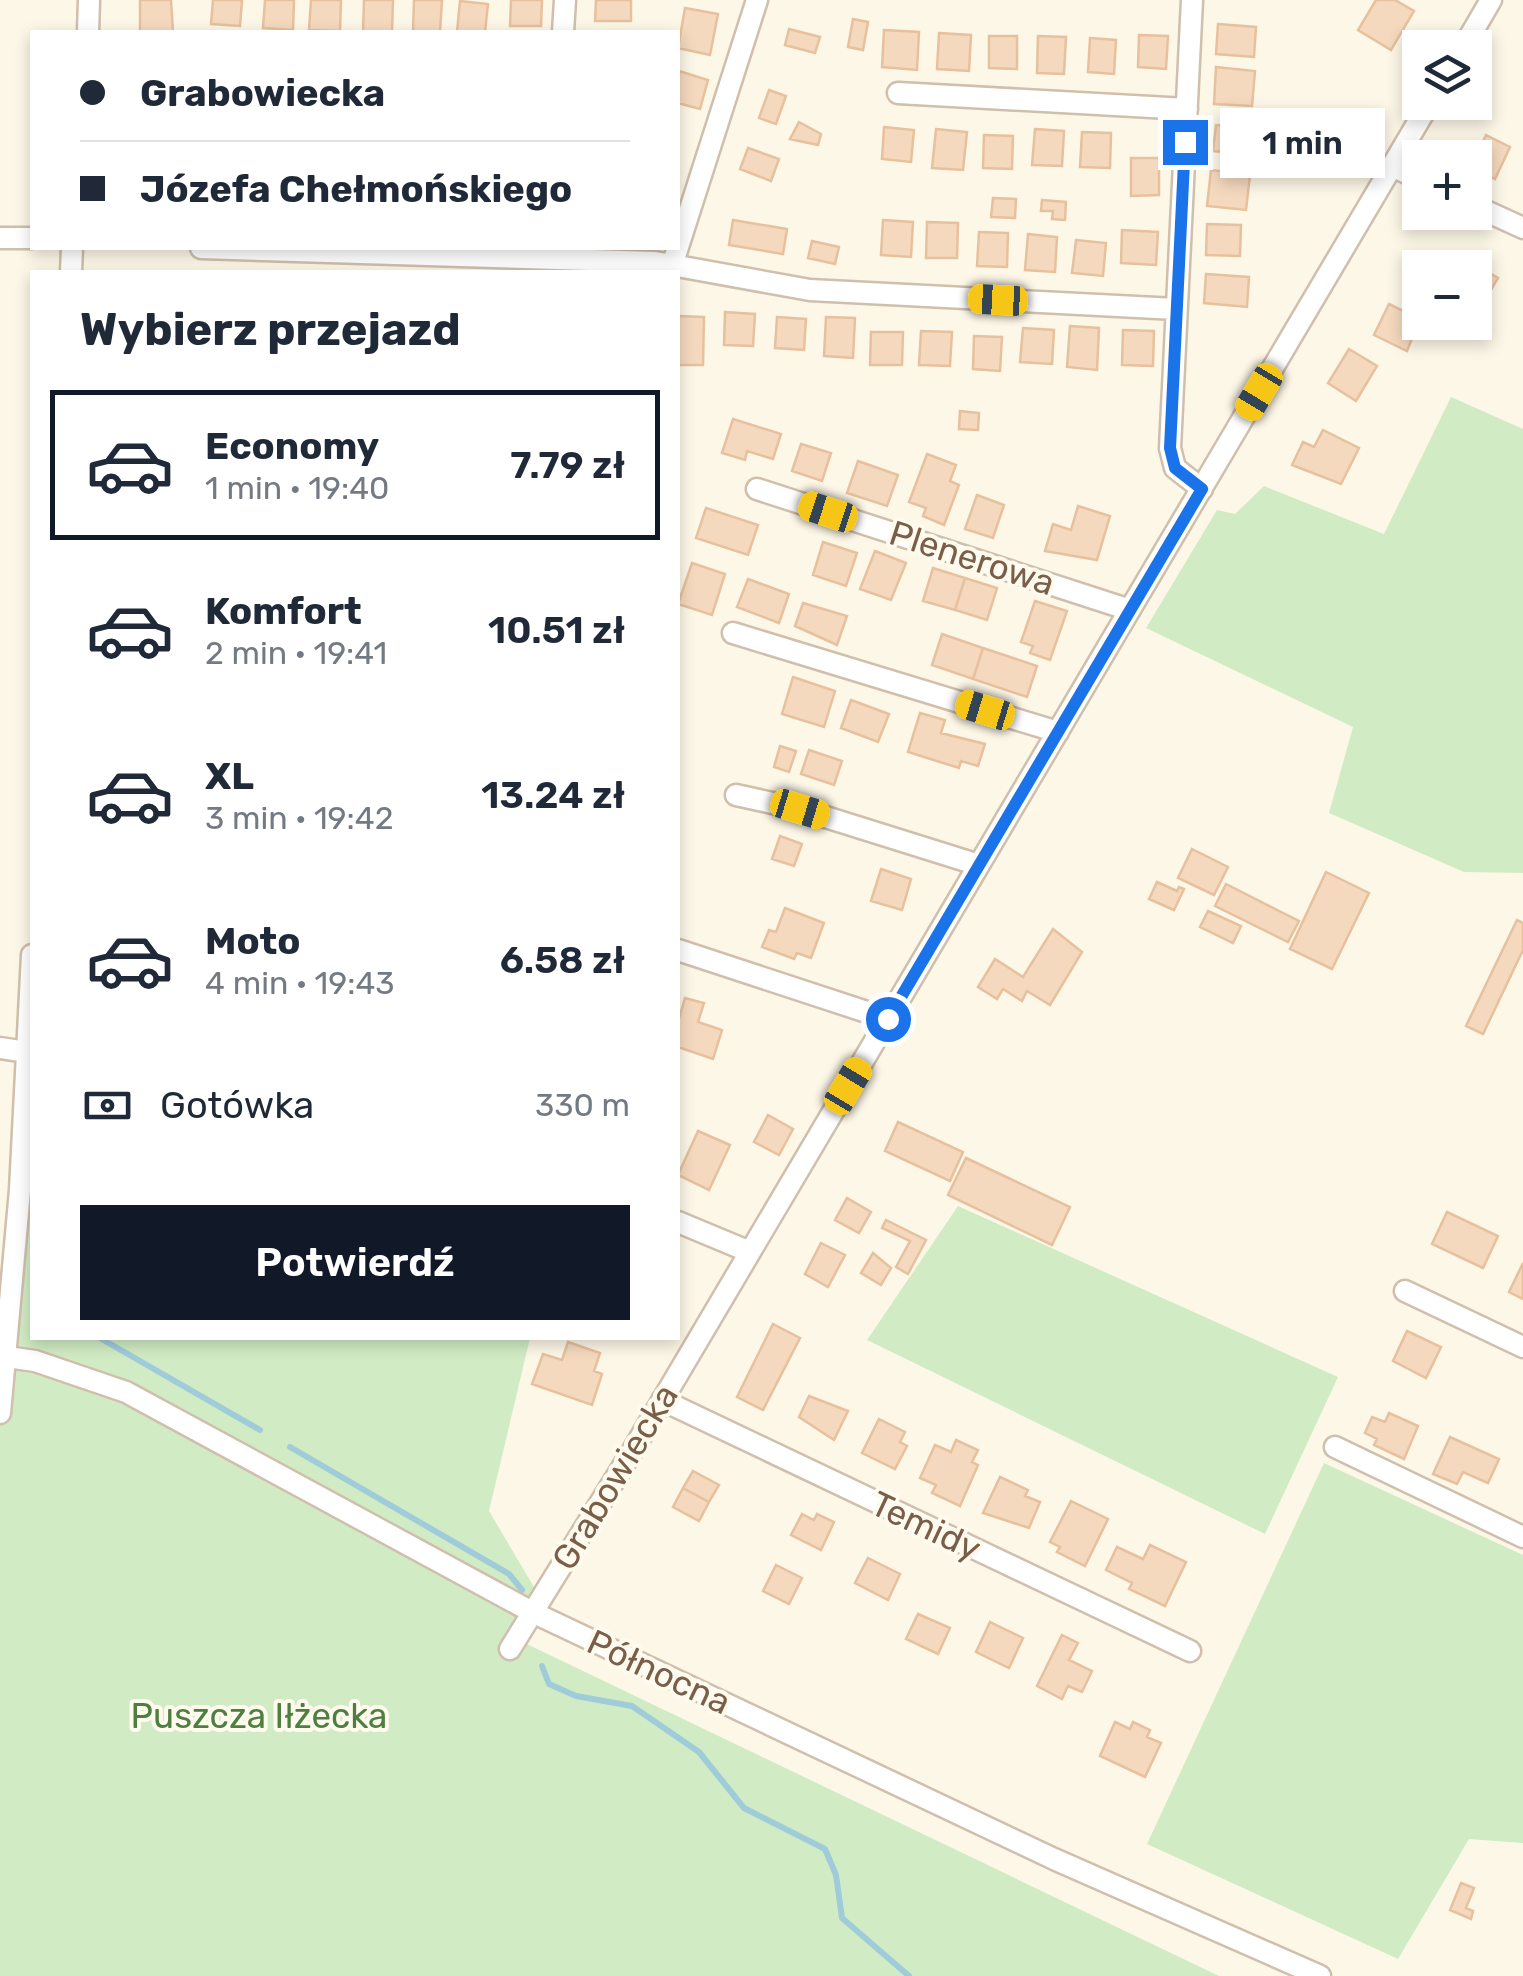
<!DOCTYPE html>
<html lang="pl">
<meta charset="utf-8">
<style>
:root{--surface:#fff;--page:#f6f6f7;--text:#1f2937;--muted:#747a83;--line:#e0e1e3;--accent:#111827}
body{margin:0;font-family:Rubik,sans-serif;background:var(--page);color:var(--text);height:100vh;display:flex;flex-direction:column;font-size:38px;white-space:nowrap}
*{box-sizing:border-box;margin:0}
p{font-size:32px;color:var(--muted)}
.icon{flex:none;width:55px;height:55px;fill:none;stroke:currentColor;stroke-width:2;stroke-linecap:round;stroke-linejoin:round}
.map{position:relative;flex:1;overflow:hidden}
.sheet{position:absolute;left:30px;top:270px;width:650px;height:1070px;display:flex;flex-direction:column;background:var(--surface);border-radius:0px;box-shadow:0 5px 15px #0003}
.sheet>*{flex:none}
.guide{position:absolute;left:30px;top:30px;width:650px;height:220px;border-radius:0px;box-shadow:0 5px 15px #0003;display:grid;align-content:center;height:220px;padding:0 50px;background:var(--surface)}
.fabs{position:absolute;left:1402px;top:30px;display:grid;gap:20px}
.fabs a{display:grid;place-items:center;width:90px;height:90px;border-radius:0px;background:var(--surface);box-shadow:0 5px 15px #0003;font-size:50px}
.end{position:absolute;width:45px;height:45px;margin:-22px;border:12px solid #1a73e8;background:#fff;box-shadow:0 0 0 5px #fff}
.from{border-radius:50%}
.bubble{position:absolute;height:70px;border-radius:0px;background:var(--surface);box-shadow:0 5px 15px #0003;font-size:32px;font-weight:600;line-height:70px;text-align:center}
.car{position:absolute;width:30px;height:60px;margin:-30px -15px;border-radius:12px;box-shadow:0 0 8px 2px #0007;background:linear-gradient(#f5c518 24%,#345 0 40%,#f5c518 0 76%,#345 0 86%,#f5c518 0)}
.guide b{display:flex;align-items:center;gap:35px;height:95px;font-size:38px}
.guide b+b{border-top:2px solid var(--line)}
.guide i{width:25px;height:25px;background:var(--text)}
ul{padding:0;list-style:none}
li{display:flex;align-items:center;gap:30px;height:150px;margin:0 20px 15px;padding:0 30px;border:5px solid transparent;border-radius:0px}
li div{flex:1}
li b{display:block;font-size:38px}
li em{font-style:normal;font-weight:600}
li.on{border-color:var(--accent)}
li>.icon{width:90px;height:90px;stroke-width:1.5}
h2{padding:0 50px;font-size:45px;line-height:120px}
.pay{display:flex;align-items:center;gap:25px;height:110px;padding:0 50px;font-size:38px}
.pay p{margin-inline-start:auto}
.button{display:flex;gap:20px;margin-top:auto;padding:20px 50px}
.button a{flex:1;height:115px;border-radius:0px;background:var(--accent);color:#fff;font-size:40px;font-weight:600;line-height:115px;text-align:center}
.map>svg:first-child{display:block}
.green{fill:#d1ecc4}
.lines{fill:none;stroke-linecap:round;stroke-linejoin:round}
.stream{stroke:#a0ccda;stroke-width:6}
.building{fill:#f4d9be;stroke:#e7c19d;stroke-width:2.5}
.minor-casing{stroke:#d0bfac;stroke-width:25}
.minor{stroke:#fff;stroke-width:20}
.route{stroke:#1a73e8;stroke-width:12}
.labels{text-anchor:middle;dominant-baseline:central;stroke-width:8;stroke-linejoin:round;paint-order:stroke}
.street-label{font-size:35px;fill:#795f4a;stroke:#fffaee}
.park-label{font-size:35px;fill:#4d7f41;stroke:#fffaee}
</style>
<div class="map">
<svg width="1523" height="1976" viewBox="0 0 1523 1976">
<rect width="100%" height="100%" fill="#fdf7e7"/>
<path class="green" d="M1451,397L1523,429V873L1464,872L1329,813L1353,727L1146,628L1217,510L1235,514L1264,486L1384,534Z
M32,1120V1338H530L489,1511L541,1599L506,1634L1219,1976H0V1414Z
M958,1206L1338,1377L1265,1534L867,1340Z
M1324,1463L1523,1555V1843L1469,1839L1398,1959L1147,1844Z"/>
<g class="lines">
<path class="stream" d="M100,1338L260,1430
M290,1447L509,1574L522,1590
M542,1666L549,1684L576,1696L632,1706L699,1752L744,1808L825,1849L836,1875L842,1918L909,1976"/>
</g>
<path class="building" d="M140,0H171L173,32H140Z
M213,0H242L240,26L211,24Z
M265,0H294L293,30L263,28Z
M311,0H341L340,31L309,30Z
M364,0H393L392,32H363Z
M414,0H442L440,32H413Z
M511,0H542L541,26H510Z
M596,0H631V21H595Z
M1376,0H1395L1414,11L1391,50L1358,30Z
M460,1L488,4L485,32H457Z
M685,8L718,14L710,55L678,48Z
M853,19L868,22L863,50L848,47Z
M1218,24L1256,27L1254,57L1216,54Z
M789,29L820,37L815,53L785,45Z
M884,30L919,32L917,70L882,67Z
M939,33L971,35L969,71L937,69Z
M1139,35L1168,36L1166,69L1138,67Z
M989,36H1017V69L989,68Z
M1038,36L1066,37L1064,74L1037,73Z
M1090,38L1116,40L1114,74L1088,72Z
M1216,67L1255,71L1252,106L1214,104Z
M679,71L708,80L700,109L678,103Z
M769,90L786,96L776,124L759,118Z
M799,122L821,134L818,145L790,139Z
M1216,125L1250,128L1248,154L1213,151Z
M884,127L914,130L911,162L882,159Z
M936,129L967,132L963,170L932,168Z
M1035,129L1064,131L1062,166L1032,165Z
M1082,132L1111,133L1110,168L1080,167Z
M984,135L1013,136L1012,169L983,168Z
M1486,135L1510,147L1495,179L1475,169V158Z
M748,148L779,159L771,181L740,169Z
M1131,158H1159V195L1131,196Z
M1211,170L1250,175L1246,210L1207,206Z
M993,198L1016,199L1015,218L991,217Z
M1042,200L1066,202L1065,220L1052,219L1053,211H1041Z
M733,220L787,229L783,254L729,245Z
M883,220L913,222L911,257L881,255Z
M927,222L958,223L957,258H926Z
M1207,224L1241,225L1240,256L1206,255Z
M1122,230L1158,232L1156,265L1121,263Z
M979,232L1008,233L1007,267L977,266Z
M1028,234L1057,237L1055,272L1025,270Z
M1076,240L1106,243L1103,276L1072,273Z
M812,241L839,247L835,264L808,258Z
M1462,257L1498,278L1475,317V268H1456Z
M1206,274L1249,277L1247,307L1204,303Z
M1389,304L1420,319L1407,351L1374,335Z
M725,312L755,314L753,346L724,345Z
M678,316L704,317L703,365H678Z
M777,317L806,319L804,350L775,348Z
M826,317L855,318L853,358L824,356Z
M1070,326L1099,328L1097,370L1067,367Z
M1023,328L1054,330L1052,364L1020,362Z
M1123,330L1154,331L1153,366L1122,365Z
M921,331L952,332L950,366L919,365Z
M871,332H903L902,365H870Z
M974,336L1002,337L1000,371L973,369Z
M1349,349L1377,366L1356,401L1328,383Z
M960,411L979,413L978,430L959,429Z
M733,419L781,434L773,459L747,451L745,460L722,453Z
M1323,430L1359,448L1341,484L1292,465L1303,442L1314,447Z
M801,444L831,453L822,481L792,471Z
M927,454L956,465L950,481L959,485L944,525L923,516L926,508L909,502Z
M858,461L898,475L887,506L847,493Z
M977,495L1004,505L993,538L965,529Z
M1078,506L1110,516L1097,560L1045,551L1053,524L1071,530Z
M706,508L758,525L748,555L696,538Z
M823,542L857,553L846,586L813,575Z
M875,551L906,563L891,600L860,589Z
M692,563L725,574L712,615L678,604Z
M933,568L965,578L955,610L923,601Z
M965,578L997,588L987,620L955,610Z
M748,579L789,594L779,623L737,607Z
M1035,601L1067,611L1050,660L1030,653L1033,646L1021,642Z
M803,603L847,616L837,645L795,626Z
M942,634L983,648L973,679L932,665Z
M983,648L1037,666L1027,697L973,679Z
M793,677L835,691L824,727L782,714Z
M851,700L889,714L878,742L841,728Z
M920,713L945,720L941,733L985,744L978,766L961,761L959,768L908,752Z
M780,746L796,751L789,772L774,767Z
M809,750L842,761L834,785L801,774Z
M780,836L802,844L794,866L772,859Z
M1192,849L1228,867L1214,895L1178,878Z
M881,869L911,879L902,910L871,901Z
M1326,872L1369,893L1332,969L1290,949Z
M1157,882L1177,891L1179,887L1184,889L1174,910L1149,899Z
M1226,884L1299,921L1288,942L1215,906Z
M785,908L824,923L811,958L797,953L794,959L762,947L769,930L776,932Z
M1208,911L1241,926L1233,943L1200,927Z
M1517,920L1523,923V950L1483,1034L1466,1026Z
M1053,929L1082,952L1050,1005L1027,991L1022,1001L1003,989L997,999L978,987L995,959L1023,977Z
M685,998L704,1003L698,1022L722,1030L713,1059L678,1047V1022Z
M768,1115L793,1129L779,1155L754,1142Z
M898,1122L963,1152L950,1181L885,1151Z
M698,1131L730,1145L709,1190L678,1175Z
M966,1158L1070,1207L1052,1245L948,1195Z
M847,1198L871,1212L859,1233L835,1220Z
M1447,1212L1498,1236L1483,1268L1432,1244Z
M886,1220L926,1240L908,1274L896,1267L910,1241L882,1228Z
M821,1243L845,1255L828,1287L805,1274Z
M873,1253L891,1268L881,1285L861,1273Z
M1523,1263V1299L1509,1292Z
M773,1324L800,1338L763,1410L737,1397Z
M1407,1331L1441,1347L1426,1378L1393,1361Z
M568,1342L600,1353L594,1371L602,1374L592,1405L532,1384L543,1354L562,1360Z
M809,1396L848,1411L834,1440L799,1417Z
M1389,1413L1418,1426L1404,1459L1374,1445L1377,1439L1365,1433L1372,1417L1385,1422Z
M879,1419L905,1432L900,1442L907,1446L895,1469L862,1453Z
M1450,1437L1499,1459L1488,1483L1463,1472L1457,1484L1433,1474Z
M956,1440L978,1450L972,1462L978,1465L960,1506L932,1493L936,1485L920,1478L935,1445L951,1452Z
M693,1471L719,1485L709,1502L683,1488Z
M1000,1477L1028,1490L1025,1496L1040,1502L1029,1528L983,1513Z
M683,1488L709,1502L699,1521L673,1507Z
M1071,1501L1108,1519L1085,1566L1057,1552L1060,1547L1050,1542Z
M802,1514L814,1520L817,1514L834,1522L821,1550L791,1535Z
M1150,1545L1186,1562L1165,1606L1129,1589L1132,1583L1106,1570L1117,1547L1143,1559Z
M868,1558L900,1574L888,1600L855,1583Z
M776,1565L802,1578L789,1604L763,1591Z
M918,1614L950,1628L938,1654L906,1639Z
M990,1622L1023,1638L1009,1668L976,1652Z
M1062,1635L1078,1643L1069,1660L1092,1671L1082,1692L1068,1686L1062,1699L1037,1686Z
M1115,1722L1130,1729L1133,1722L1150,1730L1147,1737L1161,1743L1145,1777L1100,1756Z
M1461,1883L1474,1888L1466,1908L1473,1911L1471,1919L1450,1910Z"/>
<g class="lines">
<defs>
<path id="minor" d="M1192,0L1170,448L1175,468L1202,489
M88,32L89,0
M563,32L565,0
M1463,48L1491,0
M898,93L1187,109
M1393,166L1420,180
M1475,206L1523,228
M0,238H32
M201,248L655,262L810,290L1176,309
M71,272L72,248
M670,272L757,0
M757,489L1130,610
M733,633L1058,732
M736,795L800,809L979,865
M678,950L888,1019
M0,1048L27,1052
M678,1222L750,1252
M1405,1291L1523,1347
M7,1357L35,1361L126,1392L532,1612L1054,1859L1320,1976
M662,1400L1190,1651
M0,1413L20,1190L32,955
M1335,1447L1523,1537
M510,1649L633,1450L1430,102"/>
</defs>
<use href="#minor" class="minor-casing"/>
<use href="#minor" class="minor"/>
</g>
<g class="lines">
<path class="route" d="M888,1019L1202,489L1175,468L1170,448L1185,142"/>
</g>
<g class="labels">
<g class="street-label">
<text transform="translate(972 558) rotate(18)">Plenerowa</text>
<text transform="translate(615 1477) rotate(-59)">Grabowiecka</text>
<text transform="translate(926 1526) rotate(25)">Temidy</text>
<text transform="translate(659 1672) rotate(25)">Północna</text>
</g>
<g class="park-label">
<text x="259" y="1716">Puszcza Iłżecka</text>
</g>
</g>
</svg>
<div class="fabs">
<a><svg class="icon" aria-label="layers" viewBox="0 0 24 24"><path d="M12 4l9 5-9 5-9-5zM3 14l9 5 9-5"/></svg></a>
<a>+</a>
<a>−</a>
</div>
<i class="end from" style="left:888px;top:1019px"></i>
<i class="end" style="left:1185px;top:142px"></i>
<div class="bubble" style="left:1220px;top:108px;width:165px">1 min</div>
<i class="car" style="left:998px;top:300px;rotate:273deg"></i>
<i class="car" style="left:1259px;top:392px;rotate:211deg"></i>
<i class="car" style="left:828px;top:512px;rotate:288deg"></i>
<i class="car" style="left:985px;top:710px;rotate:287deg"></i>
<i class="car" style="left:800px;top:809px;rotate:107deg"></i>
<i class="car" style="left:848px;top:1086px;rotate:31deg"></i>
<div class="guide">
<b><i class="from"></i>Grabowiecka</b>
<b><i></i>Józefa Chełmońskiego</b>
</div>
<section class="sheet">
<h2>Wybierz przejazd</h2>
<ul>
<li class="on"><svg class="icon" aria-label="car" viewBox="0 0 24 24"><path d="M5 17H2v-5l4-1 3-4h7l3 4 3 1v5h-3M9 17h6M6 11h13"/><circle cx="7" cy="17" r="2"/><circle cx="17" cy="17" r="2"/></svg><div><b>Economy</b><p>1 min · 19:40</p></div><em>7.79 zł</em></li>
<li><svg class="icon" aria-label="car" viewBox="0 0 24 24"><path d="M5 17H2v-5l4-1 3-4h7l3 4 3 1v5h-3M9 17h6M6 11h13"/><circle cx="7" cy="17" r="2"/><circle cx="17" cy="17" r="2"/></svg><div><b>Komfort</b><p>2 min · 19:41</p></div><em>10.51 zł</em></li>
<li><svg class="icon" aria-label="car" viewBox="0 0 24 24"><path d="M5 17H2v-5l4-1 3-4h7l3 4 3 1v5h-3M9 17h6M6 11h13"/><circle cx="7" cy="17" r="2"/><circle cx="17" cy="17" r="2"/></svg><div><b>XL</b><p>3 min · 19:42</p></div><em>13.24 zł</em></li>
<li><svg class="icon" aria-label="car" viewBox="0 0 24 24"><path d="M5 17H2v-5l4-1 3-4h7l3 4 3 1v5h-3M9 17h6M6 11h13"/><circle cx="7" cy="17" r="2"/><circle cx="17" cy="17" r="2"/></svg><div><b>Moto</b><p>4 min · 19:43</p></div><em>6.58 zł</em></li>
</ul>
<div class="pay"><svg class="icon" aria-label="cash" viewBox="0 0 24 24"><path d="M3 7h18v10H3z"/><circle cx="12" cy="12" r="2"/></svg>Gotówka<p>330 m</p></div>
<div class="button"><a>Potwierdź</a></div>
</section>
</div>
